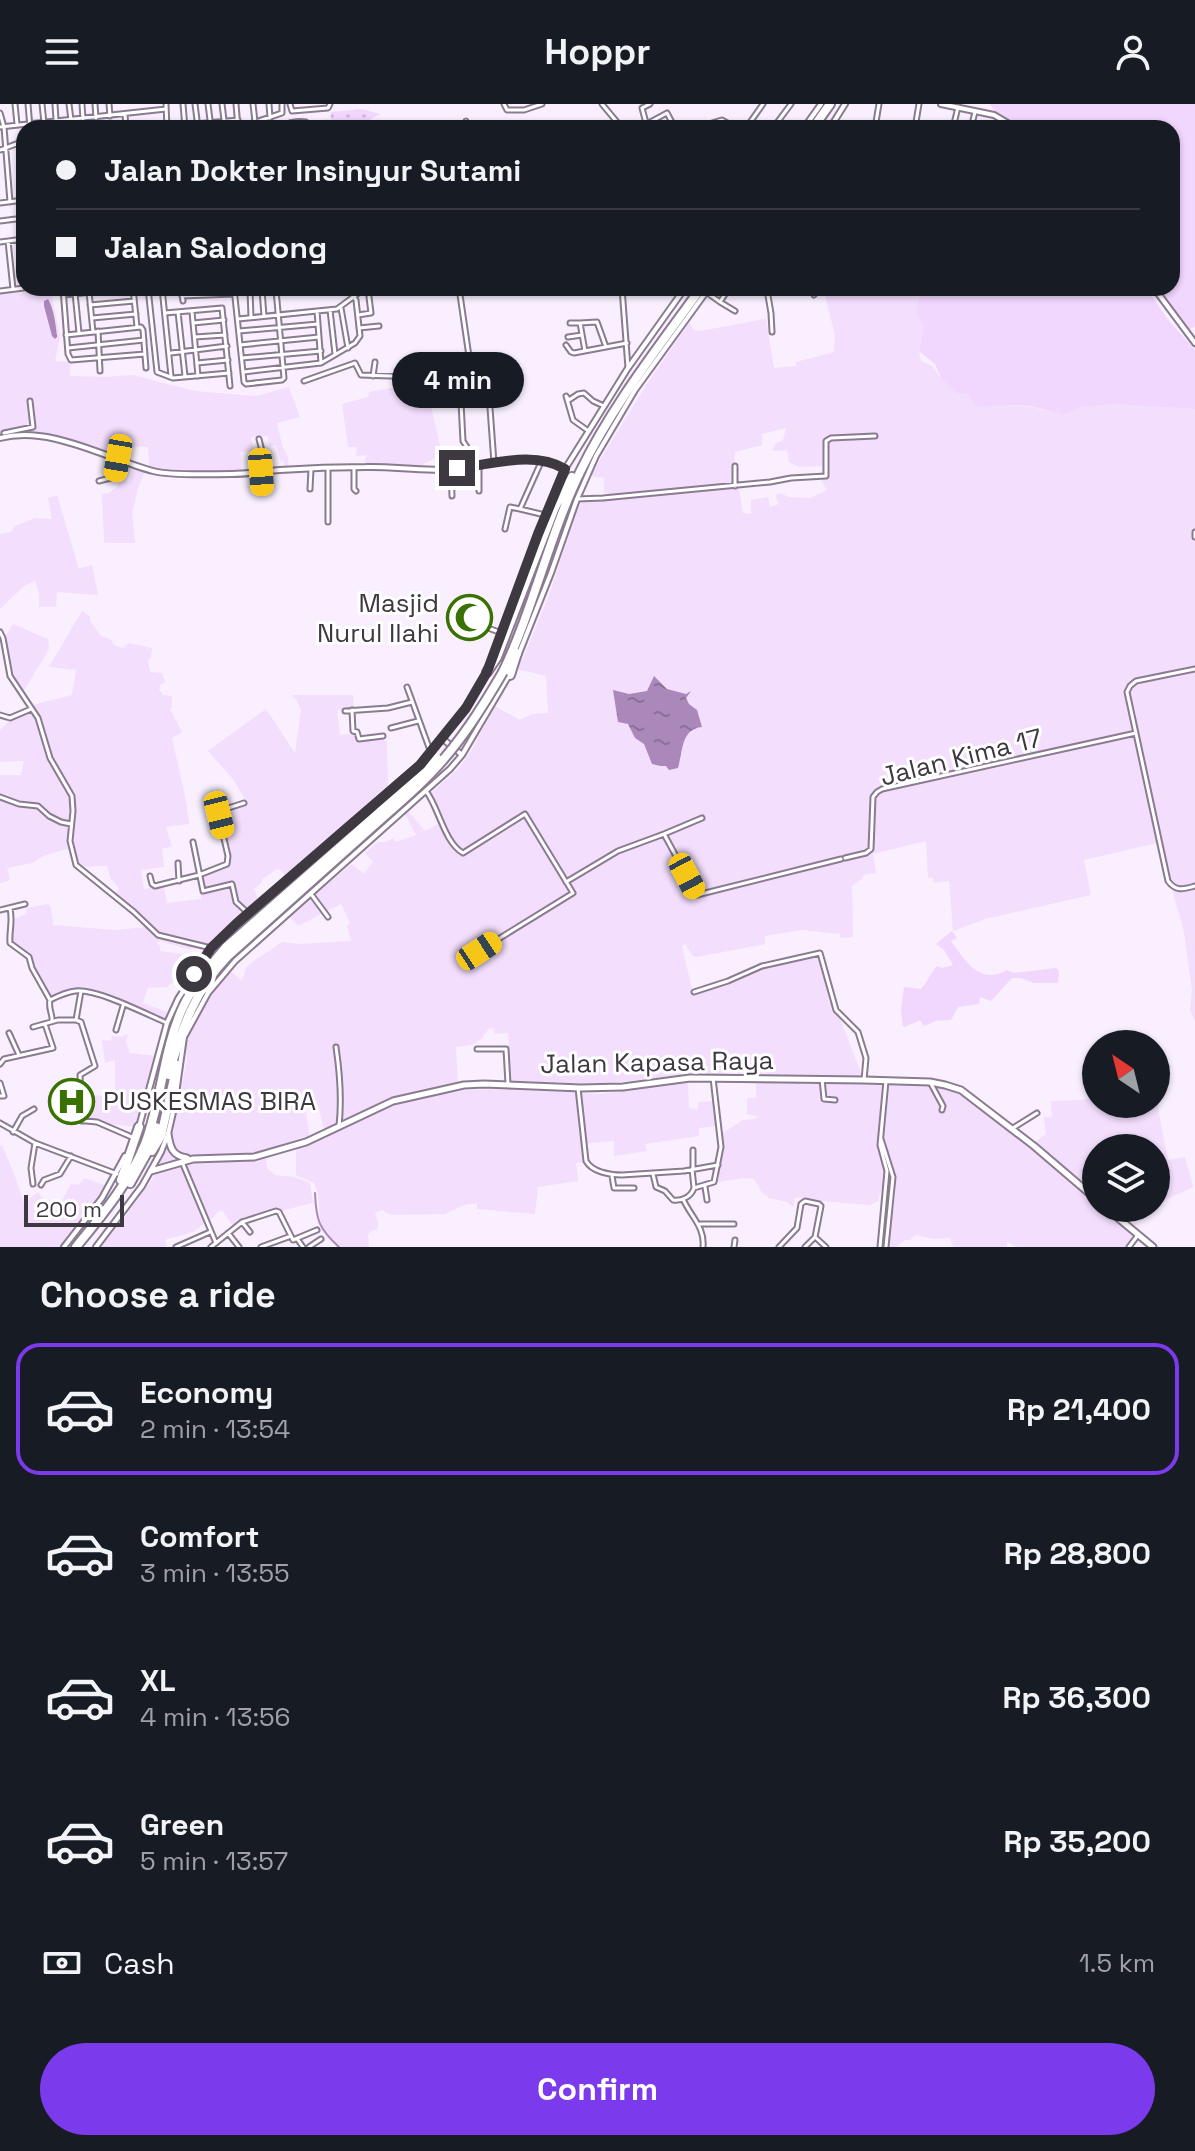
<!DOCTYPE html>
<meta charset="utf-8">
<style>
:root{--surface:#171b24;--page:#20242c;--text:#f1f3f6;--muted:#9ea1a6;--line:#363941;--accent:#7c3aed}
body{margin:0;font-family:"Space Grotesk",sans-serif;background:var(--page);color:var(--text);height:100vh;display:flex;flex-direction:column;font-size:30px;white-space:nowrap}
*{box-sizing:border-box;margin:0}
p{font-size:26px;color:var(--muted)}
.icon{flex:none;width:44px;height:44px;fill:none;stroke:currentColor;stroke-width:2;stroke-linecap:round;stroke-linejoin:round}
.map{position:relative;height:1143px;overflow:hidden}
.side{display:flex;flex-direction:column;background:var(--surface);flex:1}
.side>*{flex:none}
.guide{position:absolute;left:16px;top:16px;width:1164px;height:176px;border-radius:24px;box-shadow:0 2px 6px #0004;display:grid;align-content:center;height:176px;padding:0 40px;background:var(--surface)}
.needle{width:52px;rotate:325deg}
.buttons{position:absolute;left:1082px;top:926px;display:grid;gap:16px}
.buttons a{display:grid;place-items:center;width:88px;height:88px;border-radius:50%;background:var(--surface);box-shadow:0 2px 6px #0004;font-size:40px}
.scale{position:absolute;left:24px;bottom:20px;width:100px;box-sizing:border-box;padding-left:8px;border:4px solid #3e3841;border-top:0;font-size:22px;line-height:28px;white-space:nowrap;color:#3e3841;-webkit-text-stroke:6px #fff;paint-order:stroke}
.end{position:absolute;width:36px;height:36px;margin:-18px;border:10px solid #3e3841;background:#fff;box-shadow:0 0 0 4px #fff}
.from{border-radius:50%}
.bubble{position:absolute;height:56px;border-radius:28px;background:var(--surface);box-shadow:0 2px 6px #0004;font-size:26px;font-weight:700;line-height:56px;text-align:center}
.car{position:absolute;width:24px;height:48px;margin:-24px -12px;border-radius:10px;box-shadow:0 0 6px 2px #0007;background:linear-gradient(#f5c518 24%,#345 0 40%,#f5c518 0 76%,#345 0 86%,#f5c518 0)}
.guide b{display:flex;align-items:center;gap:28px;height:76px;font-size:30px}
.guide b+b{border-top:2px solid var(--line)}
.guide i{width:20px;height:20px;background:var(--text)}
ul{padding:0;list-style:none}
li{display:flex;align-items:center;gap:24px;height:132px;margin:0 16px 12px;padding:0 24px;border:4px solid transparent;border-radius:24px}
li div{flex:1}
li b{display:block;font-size:30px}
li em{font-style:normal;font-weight:700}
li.on{border-color:var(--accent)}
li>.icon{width:72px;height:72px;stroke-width:1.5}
h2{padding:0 40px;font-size:36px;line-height:96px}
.pay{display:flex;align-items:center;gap:20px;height:88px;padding:0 40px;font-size:30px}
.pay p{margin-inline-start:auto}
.button{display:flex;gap:16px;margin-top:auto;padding:16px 40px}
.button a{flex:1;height:92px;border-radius:48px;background:var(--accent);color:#fff;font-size:32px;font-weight:700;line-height:92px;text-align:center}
header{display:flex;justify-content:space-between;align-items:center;height:104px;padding:0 40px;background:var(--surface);font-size:36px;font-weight:700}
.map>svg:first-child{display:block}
.built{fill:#f3defd;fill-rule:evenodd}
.grass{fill:#f1d6fe}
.garden{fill:url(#garden-dots)}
.water{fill:url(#water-ripples)}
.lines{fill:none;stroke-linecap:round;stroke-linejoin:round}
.stream{stroke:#ab88ba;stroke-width:2}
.minor-casing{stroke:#8a7b91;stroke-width:7}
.tertiary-casing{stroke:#8a7b91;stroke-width:8}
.secondary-casing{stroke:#8a7b91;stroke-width:9}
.motorway-casing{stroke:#8a7b91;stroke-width:12}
.minor{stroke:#fff;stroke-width:3}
.tertiary{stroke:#fff;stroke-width:4}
.secondary{stroke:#fff;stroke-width:5}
.motorway{stroke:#fff;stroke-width:8}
.motorway-bridge-casing{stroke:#8a7b91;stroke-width:12;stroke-linecap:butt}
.motorway-bridge{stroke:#fff;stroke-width:8}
.route{stroke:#3e3841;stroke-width:10}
.labels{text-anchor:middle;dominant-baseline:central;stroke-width:6;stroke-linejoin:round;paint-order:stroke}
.poi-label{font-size:26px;fill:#3e3841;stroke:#fff;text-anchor:end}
.street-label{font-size:26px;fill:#3e3841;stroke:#fff}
</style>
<header><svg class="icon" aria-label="menu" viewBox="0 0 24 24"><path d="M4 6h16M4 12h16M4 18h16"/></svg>Hoppr<svg class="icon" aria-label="person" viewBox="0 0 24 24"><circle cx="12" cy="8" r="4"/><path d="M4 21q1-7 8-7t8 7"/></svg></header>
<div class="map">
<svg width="1195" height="1143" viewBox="0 0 1195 1143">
<defs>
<pattern id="garden-dots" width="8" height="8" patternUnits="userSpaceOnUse" patternTransform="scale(2)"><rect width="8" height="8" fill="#f1d6fe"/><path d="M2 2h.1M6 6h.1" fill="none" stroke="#d0b8db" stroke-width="1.8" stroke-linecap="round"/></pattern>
<pattern id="water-ripples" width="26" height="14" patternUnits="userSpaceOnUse" patternTransform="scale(2)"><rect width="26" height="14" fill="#ab88ba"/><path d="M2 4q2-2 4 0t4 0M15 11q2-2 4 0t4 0" fill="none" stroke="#8d7099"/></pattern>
</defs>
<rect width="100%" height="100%" fill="#f9effe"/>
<path class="built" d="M329,15L330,24H266L279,20Z
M823,184H921L919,188L924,221L919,247L921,257L932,262L941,274L967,290L1007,301L1032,303L1064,311L1081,303L1112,300L1195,305V917L1190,906L1192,886L1184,828L1160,742L1157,739L1084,756L1091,791L985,815L953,827L949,777L934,779L933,774H928L926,737L873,750L876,769L863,771V774L852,782L853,833L840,834V830L802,826L765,832V840L697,853L693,852L685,840L682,842L693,890L712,885L773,861L821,851L829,899H834L861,969L879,975L949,979L973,990L1035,1038L1046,1030L1044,1013L1052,1014L1051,997L1081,996L1096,993V1000H1156V980L1159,1010L1168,1056L1185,1053L1193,1083L1157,1100L1156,1044H1096V1104H1141L1127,1116L1140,1128L1131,1143H1016L1007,1138V1143H953L950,1134L934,1135L915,1131L910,1136H905L896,1143H889L896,1085L882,1084L878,1097L869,1101L808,1096L806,1093L794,1094L793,1103L787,1098L769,1094L766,1091L763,1090L754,1075L744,1074L718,1078L722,1046L721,1030L743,1016L756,1015L757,1012L747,1010V994H756V970L738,972V953H726L727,971L698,970L598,980L511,977L508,929L495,930L493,924L489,925L483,931L484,933L472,941L456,943L458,980L402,992L361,1008L324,1026L318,1001L305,1004L310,1033L265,1048L267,1064L275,1071L294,1073L310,1079L313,1099L251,1114L233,1122L222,1106L217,1108L215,1112L193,1128L167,1135L165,1137L167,1142L164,1143H99L124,1114L152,1076L170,1033L187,956L186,946L188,933L192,921L213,886L229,866L242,877L246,864L251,859L282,838L299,840L351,837L347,822L350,819L341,800L298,822L289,812L352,760L364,770L373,758L365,749L378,738H386L393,734L396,738L416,731L405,710L409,708L425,727L438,720L428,692L459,664L471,647L495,602L520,616L532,610L548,609L546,572L517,565L518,559L523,554L550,489L580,395L610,392L611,390L604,388V374L590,372L647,280L680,232L689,219L694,226L700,227L766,215L774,264L796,262V258L834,248L835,231ZM786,324L783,336L775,340L772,347L787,346L789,358L799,363L823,362L821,376L827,386L810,394L788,393L781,389L775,391L779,400L770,403L768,393L751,396V410L743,409L739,384L683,388L734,379L735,348L762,341V330Z
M51,187L60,233L55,257L70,258V272L105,273L133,271L195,287L231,290L257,292L289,283L300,313L277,319L282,341L288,353L289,364H285L284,357H281L276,341L269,342L268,332L251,333L254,347L240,348L242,368H188L149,364L148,343L122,342L120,354L57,333L31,329L30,325L0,331V190Z
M413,280L431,281L432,306L442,351L420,362L407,363L364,360L367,351L356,352L357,343H348L342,300L368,293L369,288Z
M135,362L145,367L138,384L132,409L135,439H104L102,390L108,389L117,383L118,374L129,378Z
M57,391L79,465L92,461L98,491L57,488L56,503H39V488L35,477L24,482L0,505V430L11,428L15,422L35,414L52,415L48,394Z
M82,507L90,512V517L101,532L110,535L115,542L123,544L129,539L152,544L151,554L148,556L150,568L162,569L165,578L160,581L159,585L163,591L172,592V604L170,605L182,628L172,634L186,697L189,720L166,723L172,742L162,745L164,763L141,766L144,785L164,782L167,799L201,795L198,773L225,762L231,757L220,708L247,699L233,675L208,647L266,605L295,649L301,606L297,597L292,591H353L354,604L337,606L340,631L357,629L358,636L382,633L387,638L388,681L310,751L288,775L281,766L277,765L262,775V778L254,785L259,799L240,813L207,846L198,844L188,845L160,837L157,839L160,842V847L181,850L183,852L184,863L174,877L167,883L148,884L143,899L170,909L165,921L94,892L91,887L79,885L68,886L48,894L32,865L30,852L10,842V828L14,815L27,810L26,804L48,800L51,803L53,821L114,826L147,823L141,817L142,811L116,789L119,784L111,775L107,762L81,763L76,757L73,743L44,752L32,759L7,764L10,776L0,779V671H21L24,657L0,658V626L8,618L31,608L33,601L72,591L76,566L49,563Z
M13,520L48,535L49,545L23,588L12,574L10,568L5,533Z
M128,930L126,937L130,949L156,952L146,994L134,996L132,1003L142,1005L137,1023L82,1017L81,990L115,993V956L105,959L102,936L111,937L112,932L120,933Z
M688,978L689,1004L698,1005V998L715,997L717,1022L699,1024V1032L645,1040L647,1047L614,1052V1037L582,1040L584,1058L576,1059L578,1077L538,1083L535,1110L477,1105V1099L464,1101L445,1110L391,1111L382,1106L375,1109L378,1118L377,1126H373L368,1130L369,1143H339L329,1133L323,1124L320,1115L318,1090L314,1079L296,1071V1044L387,1004L424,993L469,986L510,985L601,990Z
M2,1041L16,1075L24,1099L38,1088L49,1103L57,1106L71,1080L79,1081L84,1074L104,1081L94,1103L61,1143H0V1042Z"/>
<path class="grass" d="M990,0H1195V222L1186,228L1158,184H1172V24H1013L999,14Z
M921,184H1146L1169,217L1195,246V305L1112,300L1081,303L1064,311L1031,302L1007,301L977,302L967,290L956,289L941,274L935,260L919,247L924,221L916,210Z
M952,827L957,834L951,837C965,856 979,882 1007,866L1014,869L1056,864L1059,867L1058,879H1034L1021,874H1012L991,897L980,893L979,900L958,903L951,916L936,917L924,922L920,916L905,923L903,922L901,906L904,883L921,885C928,878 929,871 937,862L942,864L953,861L944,846L936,840Z"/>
<path class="garden" d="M362,5L380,10L366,18L370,24H330L331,8Z"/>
<path class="water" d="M48,195C54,205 56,222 57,233L55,235L52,232L44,202V197Z
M654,572L667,585L686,590L691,587L686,594L689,600L697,606L702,623C681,625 683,647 678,664L669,666L666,662H660L652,660L644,640L635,634L628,620L618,618L613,586L629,590L647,587Z"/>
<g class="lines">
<path class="stream" d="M315,1089C316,1116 319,1125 339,1143"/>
<defs>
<path id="minor" d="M15,0L17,20
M28,0L30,24
M42,0L44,19
M55,0L56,16
M69,0L71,16
M82,0L83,15
M95,0L96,14
M109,0L110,12
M166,0L167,24
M183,0L185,24
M195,0L198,24
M208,0L211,24
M222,0L225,24
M236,0L238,24
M253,0L255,18
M269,0L270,14
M290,0L292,7L328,4L330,0
M504,0L507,6H524L542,0
M602,0L622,24
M0,9L4,23L10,98
M125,10L126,24
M466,17L468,24
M646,19L642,4L650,0
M481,20L483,24
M497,20L498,24
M185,21L238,16
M513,21L515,24
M0,23L166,5
M238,24L282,9V0
M271,24C284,21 292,16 306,18L308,24
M538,24L546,21
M639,24L667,9L675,24
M708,24L712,19L722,16L737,24
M746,24L763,0
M773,24L791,0
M875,24L879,0
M915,24L919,0
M953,24L958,3
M971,24L975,8
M19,39L24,88
M0,46L24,37
M0,99L24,96
M0,117L24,114
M21,136L24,162
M8,137L13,185
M0,138L24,135
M63,184L68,250L71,256L145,250
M133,184L137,223
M148,184L157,268L173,274L229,269
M162,184L171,272
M181,184L183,197
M234,184L244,278L246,280L282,276L284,274L276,186L250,187L251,213
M622,184L628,264
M748,184L755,186H767L771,209L772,228
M810,184L814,191
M262,186L264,212
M0,187L24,184
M89,188L93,228
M706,188L720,198L729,184
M75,189L79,229
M63,191L130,184
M182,192L234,190
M720,198L735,207
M90,201L134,197
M341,204L348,244
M330,206L335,250
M317,207L321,259
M178,208L185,272
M192,208L198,272
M165,209L222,204L230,282
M358,211L371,209L369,193
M92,214L136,210
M238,215L337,205L360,188
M193,219L224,216
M570,219H580L585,247
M580,219L597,218L606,243
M359,224L379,222
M98,227L100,267
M239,227L318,220
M66,231L141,223L143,226L146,264
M195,233L225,231
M568,233L582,231
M240,241L319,233
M566,241L571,248L574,249L627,239
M68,244L144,236
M171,249L227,242
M242,254L321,247
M197,259L228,256
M406,259L416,260L419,273
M244,268L321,259L355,239L360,232L356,196L353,192
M373,272L375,258
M304,277L355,259L361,271L419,273L467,278L470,275L471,266L459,184
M460,279L463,337L469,346L470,363
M490,304L494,359
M587,326L573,316L566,292L569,296L578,290L584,289L593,297L604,302
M4,329L33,323L30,297
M259,335L267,367
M479,362V387
M735,362V382
M354,364V385L356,387
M451,365L452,392
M261,368L262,388
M99,377L114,373L118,354
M310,385L311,365
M577,395L603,394L770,378L791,374L826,372V337L831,334L875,332
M520,405L545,411
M328,418V364
M505,425L510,403L520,405L542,356
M1195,428V433
M485,523L502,529
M0,528L3,534L10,572L38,614L50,654L72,692L73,707L70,737L76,761L134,808L158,831L211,844
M1195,565L1136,577L1130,582L1127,588L1168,777C1176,788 1184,785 1195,782
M407,583L431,649
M352,606L353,627L357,628L359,635L383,632
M345,607L388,604L412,598
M0,611L10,614L31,605
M391,624L418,617
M426,687C439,704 444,738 463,749L525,710L573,789L479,847
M0,693L19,700L38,702L49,712L61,718L71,720
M664,730L702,714
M193,738L203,787L232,780L236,798L249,810
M845,754L866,749L871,745L873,693L877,688L882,685L1136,629
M178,759L179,777
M150,772L152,780L155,782L199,771L227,760L228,752L218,709L222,706L244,699
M566,778L618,747L664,730L697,791L841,755
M311,790L328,813
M10,805C13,817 9,827 10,839L29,853L32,864L50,896
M0,806L25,800
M81,887L76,916L81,918L95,962L80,971L82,1017
M694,888L728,877L762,862L820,849L836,906L858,928L866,954L864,976
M52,917C53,911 48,905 50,896C58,892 66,888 75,887C96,884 146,910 167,919
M33,923L58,916H76
M116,926L123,902
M9,929L19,951
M336,943C340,970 342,995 339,1022
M477,945H506L508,980
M0,960L4,955L53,944L45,920
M822,975L824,995L835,996
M930,978L943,1002L942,1006
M0,979L4,992H0
M578,984L586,1057C592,1068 610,1071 622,1071L684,1067L718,1061
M64,1015L97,1018L134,1034
M0,1019L35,1039L117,1070
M1013,1024L1037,1009
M13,1028L22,1012L34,1005
M881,1035L893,1073L886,1143
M693,1046V1065
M182,1058L216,1139
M692,1065L694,1084
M653,1070L656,1083L665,1087L673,1096C682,1097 691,1093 694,1084L714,1078L721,1043L713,974
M612,1072L614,1084H634
M33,1080L31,1064L35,1039
M41,1081L44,1076L60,1070L71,1052
M705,1083L707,1096
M683,1095C691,1113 705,1123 703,1143
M242,1118L250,1128
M700,1120H734
M228,1129L239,1143
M815,1133L826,1143
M298,1136L303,1143
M176,1143L210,1128
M211,1143L242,1118L276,1107L279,1108L293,1136L317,1126
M261,1143L291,1132
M309,1143L321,1135
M734,1143L735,1136
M779,1143L797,1124L801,1100L805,1097L819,1100L821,1102L815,1133L805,1143
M880,1143L887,1067L880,1041L886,977
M1129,1143L1138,1131"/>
<path id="tertiary" d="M941,0L994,11L1016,24
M804,24L821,0
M830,24L845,0
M1154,184L1195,239
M0,334C50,321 105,354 153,367C171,372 212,370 232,370C248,370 264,367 280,366C309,364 337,363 366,363C394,362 422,368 451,365C487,362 531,345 564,364
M499,538L538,430L565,365L628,264L685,184
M518,552L551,469L577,395L596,352L635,286L709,184
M443,635L462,651
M139,1023L167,919L178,895L211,844L341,728L425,656L466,604L487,569
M64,1143L102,1094L125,1052
M96,1143L142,1082L161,1048L168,1030L174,1004L184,933L208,889L235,857L450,665L462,651L509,571"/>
<path id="secondary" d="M168,1030C170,1043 172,1052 187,1054
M151,1067L193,1055L254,1053L306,1038L393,997L464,981L484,980L581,984L623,983L690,974L864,976L930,978L945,981L961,986L1034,1042L1096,1095
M1106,1104L1153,1143"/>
<path id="motorway" d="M813,24L830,0
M487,568L497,553L555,403L572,373
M503,568C534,503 549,432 580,368C612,302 658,244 701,184
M510,571L517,549
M169,971C181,925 195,886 228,852L380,716
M152,1047L161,1032L177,961
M121,1076L139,1023
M130,1079L149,1045L156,1023
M76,1143C102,1111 129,1079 145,1040C162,996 163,946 183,903C194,880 210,862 226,843L376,711"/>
</defs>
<use href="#minor" class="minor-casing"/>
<use href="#tertiary" class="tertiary-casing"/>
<use href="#secondary" class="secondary-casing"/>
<use href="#motorway" class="motorway-casing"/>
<use href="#minor" class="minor"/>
<use href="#tertiary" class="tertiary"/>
<use href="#secondary" class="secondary"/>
<use href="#motorway" class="motorway"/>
<defs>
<path id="motorway-bridge" d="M376,711L437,654
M380,716C397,701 415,686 431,669C460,639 482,604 503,568"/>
</defs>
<use href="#motorway-bridge" class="motorway-bridge-casing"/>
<use href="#motorway-bridge" class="motorway-bridge"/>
</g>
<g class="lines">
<path class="route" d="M194,870L211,844L237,819L420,661L466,604L487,568L538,430L565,365C533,346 492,361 457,364"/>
</g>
<defs>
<symbol id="mosque-ring" viewBox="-11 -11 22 22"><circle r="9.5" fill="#fff" stroke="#397202" stroke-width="1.5"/><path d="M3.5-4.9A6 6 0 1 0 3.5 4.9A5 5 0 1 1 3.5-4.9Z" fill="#397202"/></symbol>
<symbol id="hospital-ring" viewBox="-11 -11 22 22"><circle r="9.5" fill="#fff" stroke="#397202" stroke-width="1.5"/><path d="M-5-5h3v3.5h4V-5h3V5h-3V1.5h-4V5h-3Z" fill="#397202"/></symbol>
</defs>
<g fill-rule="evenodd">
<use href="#mosque-ring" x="444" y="488" width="51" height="51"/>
<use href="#hospital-ring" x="46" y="972" width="51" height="51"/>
</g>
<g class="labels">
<g class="poi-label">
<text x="439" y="499">Masjid<tspan x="439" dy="30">Nurul Ilahi</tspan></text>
<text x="103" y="997" text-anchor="start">PUSKESMAS BIRA</text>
</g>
<g class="street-label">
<text transform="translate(961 653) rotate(-14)">Jalan Kima 17</text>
<text transform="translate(657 958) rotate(-1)">Jalan Kapasa Raya</text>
</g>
</g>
</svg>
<div class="buttons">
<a><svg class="needle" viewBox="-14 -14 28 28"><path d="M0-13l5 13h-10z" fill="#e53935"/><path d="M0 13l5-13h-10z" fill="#9ea1a6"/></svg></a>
<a><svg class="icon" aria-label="layers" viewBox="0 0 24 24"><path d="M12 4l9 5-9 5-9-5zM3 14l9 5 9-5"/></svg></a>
</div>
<div class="scale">200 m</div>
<i class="end from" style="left:194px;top:870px"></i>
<i class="end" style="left:457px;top:364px"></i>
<div class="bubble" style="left:392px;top:248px;width:132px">4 min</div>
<i class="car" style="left:118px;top:354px;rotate:190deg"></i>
<i class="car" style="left:261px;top:368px;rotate:176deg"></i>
<i class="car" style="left:219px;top:711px;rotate:166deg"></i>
<i class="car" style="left:687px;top:772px;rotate:152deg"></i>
<i class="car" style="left:479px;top:847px;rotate:57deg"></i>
<div class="guide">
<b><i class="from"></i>Jalan Dokter Insinyur Sutami</b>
<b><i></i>Jalan Salodong</b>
</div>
</div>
<section class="side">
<h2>Choose a ride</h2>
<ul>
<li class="on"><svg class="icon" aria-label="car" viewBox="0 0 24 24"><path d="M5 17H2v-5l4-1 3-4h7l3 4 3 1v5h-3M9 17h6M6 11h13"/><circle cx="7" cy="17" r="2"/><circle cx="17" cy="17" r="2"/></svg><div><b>Economy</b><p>2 min · 13:54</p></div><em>Rp 21,400</em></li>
<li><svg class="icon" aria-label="car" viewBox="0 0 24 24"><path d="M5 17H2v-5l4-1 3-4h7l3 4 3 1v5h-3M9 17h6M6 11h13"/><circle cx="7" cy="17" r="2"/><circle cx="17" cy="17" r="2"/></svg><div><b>Comfort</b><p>3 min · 13:55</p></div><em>Rp 28,800</em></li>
<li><svg class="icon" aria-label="car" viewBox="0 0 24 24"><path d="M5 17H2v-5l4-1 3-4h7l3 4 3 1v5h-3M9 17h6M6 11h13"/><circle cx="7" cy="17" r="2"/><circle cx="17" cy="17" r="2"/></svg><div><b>XL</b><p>4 min · 13:56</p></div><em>Rp 36,300</em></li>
<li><svg class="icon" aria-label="car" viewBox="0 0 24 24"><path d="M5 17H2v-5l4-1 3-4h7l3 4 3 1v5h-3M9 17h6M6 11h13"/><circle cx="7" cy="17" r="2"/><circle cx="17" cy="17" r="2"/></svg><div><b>Green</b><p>5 min · 13:57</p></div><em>Rp 35,200</em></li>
</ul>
<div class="pay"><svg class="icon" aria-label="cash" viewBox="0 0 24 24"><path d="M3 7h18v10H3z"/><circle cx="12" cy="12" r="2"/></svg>Cash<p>1.5 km</p></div>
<div class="button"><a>Confirm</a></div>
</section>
